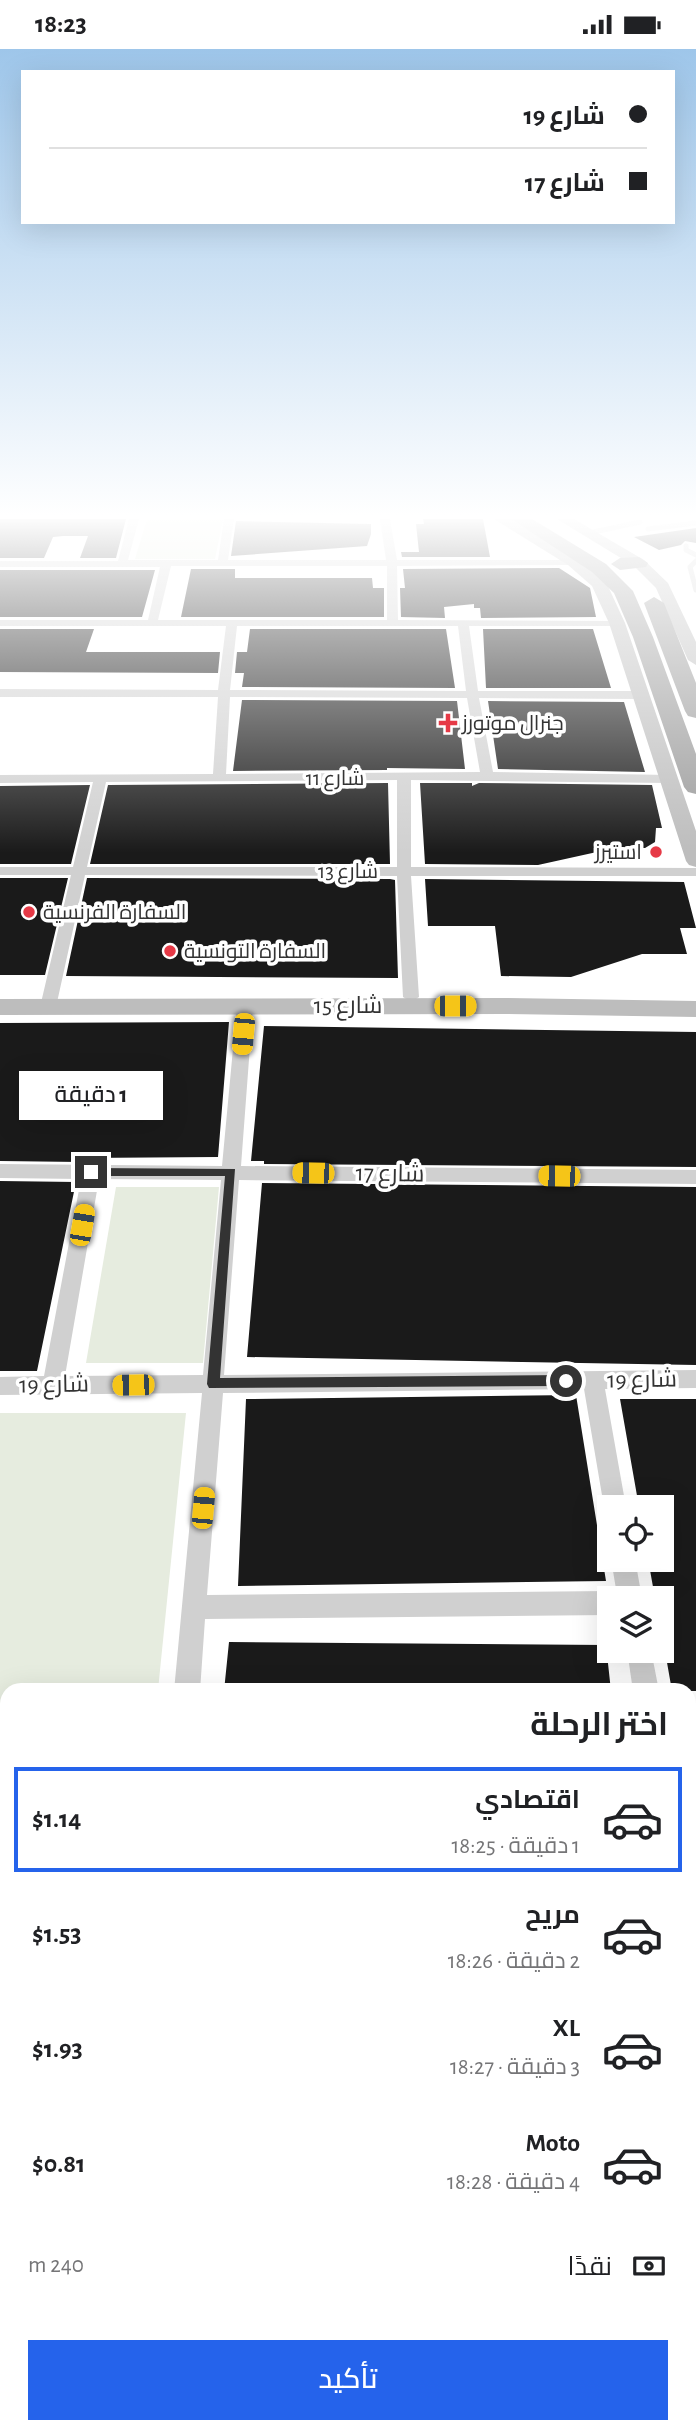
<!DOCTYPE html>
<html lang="ar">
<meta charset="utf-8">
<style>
:root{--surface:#fff;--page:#f6f6f6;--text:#202124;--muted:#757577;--line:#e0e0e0;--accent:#2563eb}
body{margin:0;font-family:"Alegreya Sans",Cairo,sans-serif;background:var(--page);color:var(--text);direction:rtl;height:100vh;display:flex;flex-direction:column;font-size:26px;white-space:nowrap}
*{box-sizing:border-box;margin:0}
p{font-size:23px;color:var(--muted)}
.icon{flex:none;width:38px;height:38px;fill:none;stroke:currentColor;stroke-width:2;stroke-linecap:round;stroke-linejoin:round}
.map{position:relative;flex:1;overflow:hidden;direction:ltr}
.sheet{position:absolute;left:0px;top:1634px;width:696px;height:751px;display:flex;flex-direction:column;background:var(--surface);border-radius:21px 21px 0 0;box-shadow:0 7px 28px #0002;direction:rtl}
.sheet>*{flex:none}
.top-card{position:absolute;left:21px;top:21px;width:654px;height:154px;border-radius:0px;box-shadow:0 7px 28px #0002;direction:rtl;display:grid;align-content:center;height:154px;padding:0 28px;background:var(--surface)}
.fabs{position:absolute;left:597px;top:1446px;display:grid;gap:14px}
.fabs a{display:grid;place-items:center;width:77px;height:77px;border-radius:0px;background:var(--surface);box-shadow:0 7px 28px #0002;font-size:35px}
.end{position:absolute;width:32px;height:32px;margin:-16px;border:9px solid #333;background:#fff;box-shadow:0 0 0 4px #fff}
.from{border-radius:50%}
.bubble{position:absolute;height:49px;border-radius:0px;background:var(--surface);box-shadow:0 7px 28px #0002;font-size:23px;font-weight:600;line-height:49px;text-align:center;direction:rtl}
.car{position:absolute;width:21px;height:42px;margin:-21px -10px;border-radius:9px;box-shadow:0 0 5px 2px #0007;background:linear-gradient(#f5c518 24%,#345 0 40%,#f5c518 0 76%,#345 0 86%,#f5c518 0)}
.top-card b{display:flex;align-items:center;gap:24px;height:66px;font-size:26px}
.top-card b+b{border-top:2px solid var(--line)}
.top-card i{width:18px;height:18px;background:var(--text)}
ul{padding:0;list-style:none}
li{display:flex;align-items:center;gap:21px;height:105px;margin:0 14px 10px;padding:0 14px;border:4px solid transparent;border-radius:0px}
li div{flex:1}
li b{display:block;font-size:26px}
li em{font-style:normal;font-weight:600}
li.selected{border-color:var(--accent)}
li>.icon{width:63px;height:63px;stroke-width:1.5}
h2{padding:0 28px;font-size:32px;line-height:84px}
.pay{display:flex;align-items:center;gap:18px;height:77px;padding:0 28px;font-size:26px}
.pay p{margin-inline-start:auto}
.button{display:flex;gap:14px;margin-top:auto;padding:14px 28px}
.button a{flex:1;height:80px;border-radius:0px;background:var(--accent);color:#fff;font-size:28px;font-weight:600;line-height:80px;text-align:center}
.status{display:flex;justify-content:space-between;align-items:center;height:49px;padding:0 35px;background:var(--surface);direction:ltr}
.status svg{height:19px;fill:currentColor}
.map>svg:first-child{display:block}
.green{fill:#e6ecdf}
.building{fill:#1a1a1a}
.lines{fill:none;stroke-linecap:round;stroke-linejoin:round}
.lane{stroke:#d0d0d0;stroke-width:5}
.street{fill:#d0d0d0;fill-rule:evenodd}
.secondary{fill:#bdbdbd;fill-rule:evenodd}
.highway{fill:#9a9a9a;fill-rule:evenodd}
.route{fill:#333}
.poi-dot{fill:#e63946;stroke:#fff;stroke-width:2.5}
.labels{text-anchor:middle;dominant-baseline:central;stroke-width:7;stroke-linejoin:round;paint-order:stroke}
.far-poi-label{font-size:21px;fill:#333;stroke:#fff;text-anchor:start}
.far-street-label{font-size:21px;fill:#333;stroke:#fff}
.street-label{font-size:24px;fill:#333;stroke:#fff}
</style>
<div class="status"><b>18:23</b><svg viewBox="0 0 49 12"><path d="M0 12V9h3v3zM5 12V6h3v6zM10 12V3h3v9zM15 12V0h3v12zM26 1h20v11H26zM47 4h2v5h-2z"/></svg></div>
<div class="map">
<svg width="696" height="2385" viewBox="0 0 696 2385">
<rect width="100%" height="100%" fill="#fff"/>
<path class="green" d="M147,470H223L215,510H135Z
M116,1138H219L203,1314H86Z
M0,1364H186L158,1641L7,1642V1668L0,1667Z"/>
<path class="building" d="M0,470H126L116,509H80L88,487H63L53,488L44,509H0Z
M423,470H483L490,508H402L401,503H419L416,475H424Z
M236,472L371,475V485L367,497L231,507Z
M696,479V494L685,492L681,496L659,501L634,488Z
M559,519L590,539L596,568L481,569L480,559H474V555L444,558L445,569L401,568L400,539H405L403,520Z
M191,520H235V529H372L373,539H384V568H181Z
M0,521H155L142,568H0Z
M0,580H94L86,603H220L218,624L0,623Z
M250,580H446L455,639L242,638L244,624H235L237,603H247Z
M483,580H593L611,639H486Z
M242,651L457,652L465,720L387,719V721L233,722Z
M488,652L624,653L645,723L498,720Z
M388,734L390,815H90L108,736Z
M420,734H472V737L479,734L652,736L662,779H656L655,793L645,799H615L538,816L425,815Z
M90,736L71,815H0V737Z
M0,829H68L45,926H0Z
M87,829L390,830L395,831L398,929L66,927Z
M425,830L684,833L696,879H680L687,905H642L571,928L501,927L495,877H428Z
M229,973L218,1108L81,1109L80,1113L0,1112V974Z
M264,977L696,983V1118L264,1115V1112H251Z
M0,1132L76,1133L37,1322H0Z
M262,1134L696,1138V1316L247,1308Z
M576,1346L606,1532L238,1537L246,1350Z
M620,1350H696V1642H672L662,1585V1549H655L648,1510H662V1458H639Z
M229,1593L606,1596L611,1642H224Z"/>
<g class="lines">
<path class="lane" d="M648,480L696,474
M589,484L640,473
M686,497V501L696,506
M696,512L690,518L696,541"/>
<path class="street" d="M129,470H139L128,511H218L224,470H234L228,511H386L380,470H390L397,511H577L578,513L573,516L397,517L398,571L621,572V576L617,577H469L478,642H641L647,646L641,650L479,649L493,723L669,726L676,730L669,734L411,731V818L696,819V827H411L419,948L411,953L403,948L397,827L85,826L56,958L54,962H42L40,958L71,826H0V818H73L93,733L0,734V726L213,725L218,648H0V640L218,641L226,577H0V571H148L160,518H0V512H118ZM171,517H387V571H158ZM237,577H458L466,642L230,641ZM230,648L467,649L480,723L226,725ZM397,731V818H87L106,733Z
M245,952L253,957L241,1117L696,1121V1135L239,1131L224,1326L696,1321V1339L605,1340L626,1458H609V1466L604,1458L584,1340L223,1344L207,1546L609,1542L617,1546L611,1510H635L642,1549H609V1566L205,1570L200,1642H174L202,1344L0,1346V1328L44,1327L81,1130L0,1129V1115L222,1117L237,957ZM99,1130L221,1131L203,1326L65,1327Z
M627,1601H651L659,1642H633Z
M690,1888L696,1890V1961L690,1958Z
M0,2157L7,2158V2190L0,2189Z
M263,2378H299V2385H263Z"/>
<path class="secondary" d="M494,470H511L578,510L607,535L625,574L696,782V818L689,816L686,812L609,574L592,537L568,516Z
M557,470H574L644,511L668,534L696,593V616L688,611L656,539L634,517Z
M508,949L696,952V968L508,965L0,966V950Z
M0,1689L7,1691V1729L0,1727Z
M690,1831L696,1833V1873L690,1871Z"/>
<path class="highway" d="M511,470H532L606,515L633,542L653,588L696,705V745L688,743L684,738L633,588L614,544L592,523Z
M639,508L648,514L646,518L620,521L611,515L620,509Z
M654,548L664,554L696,634V669L688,667L685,662L644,554Z"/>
</g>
<linearGradient id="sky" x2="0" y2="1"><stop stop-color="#9ec6ea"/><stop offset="0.58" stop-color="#fff"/><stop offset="1" stop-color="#fff" stop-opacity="0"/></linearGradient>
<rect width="696" height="804" fill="url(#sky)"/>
<path class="route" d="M91,1119L235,1120L220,1329L566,1326L573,1332L566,1337L209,1339L207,1335L225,1127H91L86,1123Z"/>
<g class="poi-dot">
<path d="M444.5 663.5h7v7h7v7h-7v7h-7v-7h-7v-7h7z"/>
<circle cx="656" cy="803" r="7"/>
<circle cx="29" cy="863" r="7"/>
<circle cx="170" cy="902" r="7"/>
</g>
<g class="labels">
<g class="far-poi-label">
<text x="462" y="674">جنرال موتورز</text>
<text x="642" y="803" text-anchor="end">استيرز</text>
<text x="43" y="863">السفارة الفرنسية</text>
<text x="184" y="902">السفارة التونسية</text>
</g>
<g class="far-street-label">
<text x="335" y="729">شارع 11</text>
<text x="348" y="822">شارع 13</text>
</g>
<g class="street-label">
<text x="348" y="957">شارع 15</text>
<text transform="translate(390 1125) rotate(1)">شارع 17</text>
<text transform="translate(642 1331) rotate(-1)">شارع 19</text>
<text transform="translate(54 1336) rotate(-1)">شارع 19</text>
</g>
</g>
</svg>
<div class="fabs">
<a><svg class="icon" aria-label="locate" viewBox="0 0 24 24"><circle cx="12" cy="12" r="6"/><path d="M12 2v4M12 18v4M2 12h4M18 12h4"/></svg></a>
<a><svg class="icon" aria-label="layers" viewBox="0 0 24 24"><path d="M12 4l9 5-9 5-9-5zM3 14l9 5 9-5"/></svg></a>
</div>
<i class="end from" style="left:566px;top:1332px"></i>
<i class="end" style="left:91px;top:1123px"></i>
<div class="bubble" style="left:19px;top:1022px;width:144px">1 دقيقة</div>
<i class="car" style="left:455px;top:957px;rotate:90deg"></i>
<i class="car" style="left:243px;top:985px;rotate:185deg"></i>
<i class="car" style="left:313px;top:1124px;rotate:271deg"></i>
<i class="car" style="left:559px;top:1127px;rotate:271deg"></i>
<i class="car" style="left:82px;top:1176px;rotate:10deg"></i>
<i class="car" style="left:133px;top:1336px;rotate:269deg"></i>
<i class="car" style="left:203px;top:1459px;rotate:5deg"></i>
<div class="top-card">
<b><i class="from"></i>شارع 19</b>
<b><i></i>شارع 17</b>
</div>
<section class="sheet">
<h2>اختر الرحلة</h2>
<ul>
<li class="selected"><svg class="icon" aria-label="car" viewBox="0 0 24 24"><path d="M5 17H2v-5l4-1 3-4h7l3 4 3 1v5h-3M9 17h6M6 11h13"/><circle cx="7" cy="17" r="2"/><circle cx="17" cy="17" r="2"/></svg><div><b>اقتصادي</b><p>1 دقيقة · 18:25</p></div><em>$1.14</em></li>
<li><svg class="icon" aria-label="car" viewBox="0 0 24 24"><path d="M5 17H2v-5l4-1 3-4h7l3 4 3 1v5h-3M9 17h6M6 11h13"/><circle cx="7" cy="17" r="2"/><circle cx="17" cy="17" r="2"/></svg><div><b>مريح</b><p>2 دقيقة · 18:26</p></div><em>$1.53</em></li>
<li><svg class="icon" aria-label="car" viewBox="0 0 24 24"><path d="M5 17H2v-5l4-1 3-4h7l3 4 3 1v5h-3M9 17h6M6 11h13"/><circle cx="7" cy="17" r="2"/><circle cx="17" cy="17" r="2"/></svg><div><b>XL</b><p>3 دقيقة · 18:27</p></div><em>$1.93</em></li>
<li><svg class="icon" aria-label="car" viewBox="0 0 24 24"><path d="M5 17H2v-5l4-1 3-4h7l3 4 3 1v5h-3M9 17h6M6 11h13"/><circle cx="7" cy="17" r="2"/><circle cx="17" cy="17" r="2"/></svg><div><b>Moto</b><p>4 دقيقة · 18:28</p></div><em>$0.81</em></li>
</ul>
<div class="pay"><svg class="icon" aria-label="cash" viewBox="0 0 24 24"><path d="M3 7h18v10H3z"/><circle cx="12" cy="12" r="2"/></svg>نقدًا<p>240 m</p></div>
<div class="button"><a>تأكيد</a></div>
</section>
</div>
